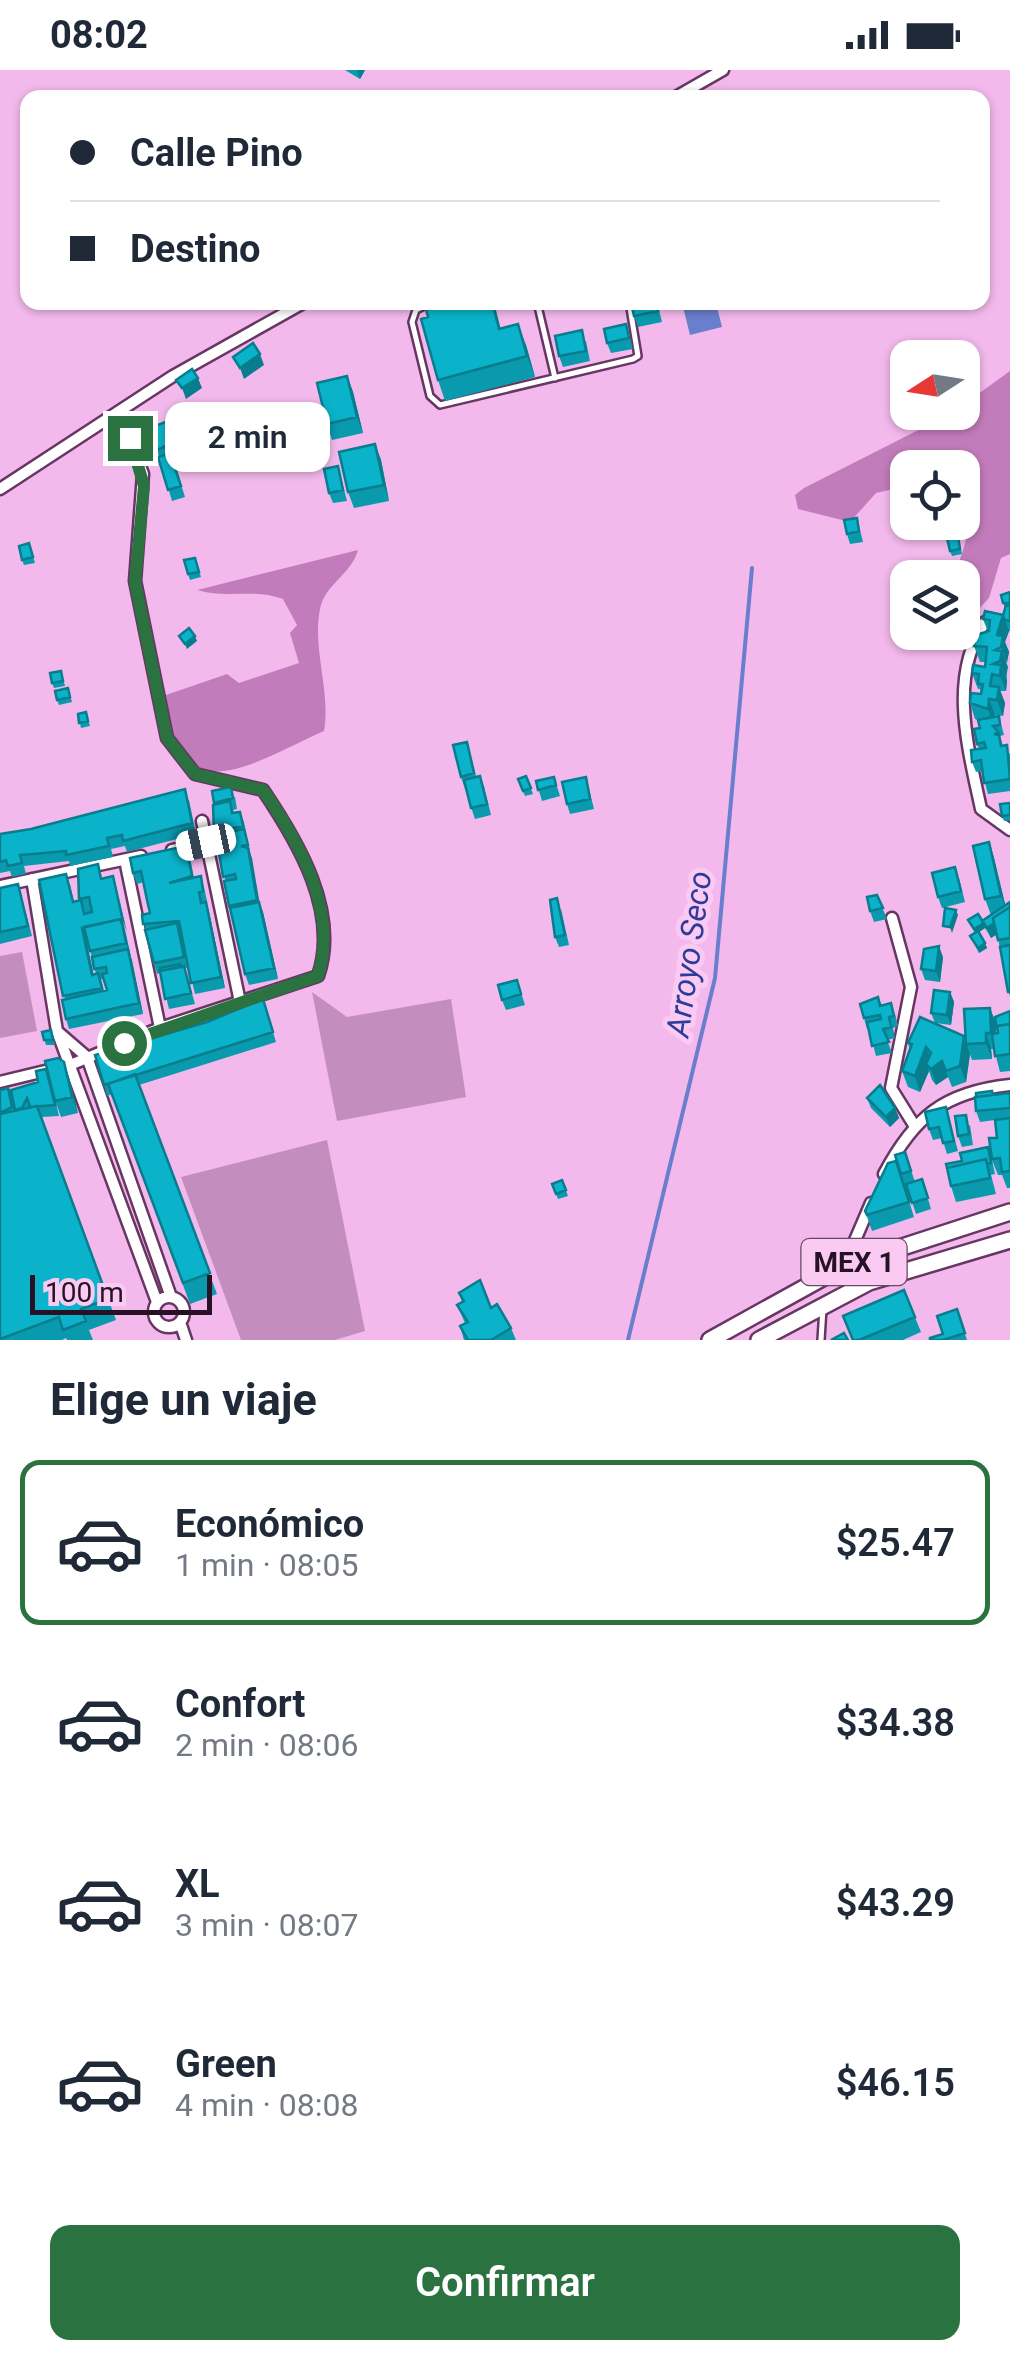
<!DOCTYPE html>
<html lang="es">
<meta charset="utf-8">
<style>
:root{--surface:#fff;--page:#f6f6f7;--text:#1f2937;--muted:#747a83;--line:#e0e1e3;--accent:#2a7341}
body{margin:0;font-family:Roboto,sans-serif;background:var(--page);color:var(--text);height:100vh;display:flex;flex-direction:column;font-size:38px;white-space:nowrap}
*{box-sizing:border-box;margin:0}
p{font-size:32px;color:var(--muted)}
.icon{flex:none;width:55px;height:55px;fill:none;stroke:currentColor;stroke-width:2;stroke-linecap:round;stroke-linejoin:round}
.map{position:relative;height:1270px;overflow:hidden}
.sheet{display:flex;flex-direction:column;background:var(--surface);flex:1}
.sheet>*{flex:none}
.banner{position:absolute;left:20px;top:20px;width:970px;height:220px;border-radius:20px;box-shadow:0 2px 8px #0004;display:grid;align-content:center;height:220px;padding:0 50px;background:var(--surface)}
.needle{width:65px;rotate:258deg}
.tools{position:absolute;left:890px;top:270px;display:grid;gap:20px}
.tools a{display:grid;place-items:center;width:90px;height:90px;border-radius:20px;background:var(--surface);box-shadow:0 2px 8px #0004;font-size:50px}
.scale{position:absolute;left:30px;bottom:25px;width:182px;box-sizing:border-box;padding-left:10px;border:5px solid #271225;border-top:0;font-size:28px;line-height:35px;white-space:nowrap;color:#271225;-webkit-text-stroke:8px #facaf3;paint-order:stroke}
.end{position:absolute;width:45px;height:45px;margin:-22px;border:12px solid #2a7341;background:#fff;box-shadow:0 0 0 5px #fff}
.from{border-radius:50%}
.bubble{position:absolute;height:70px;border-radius:20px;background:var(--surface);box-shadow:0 2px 8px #0004;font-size:32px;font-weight:600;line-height:70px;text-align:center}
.car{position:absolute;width:30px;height:60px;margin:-30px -15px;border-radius:12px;box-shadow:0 0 8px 2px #0007;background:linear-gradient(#fff 24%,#345 0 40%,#fff 0 76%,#345 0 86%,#fff 0)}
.banner b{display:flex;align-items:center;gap:35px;height:95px;font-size:38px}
.banner b+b{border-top:2px solid var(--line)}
.banner i{width:25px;height:25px;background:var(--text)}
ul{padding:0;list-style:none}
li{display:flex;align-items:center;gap:30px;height:165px;margin:0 20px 15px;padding:0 30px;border:5px solid transparent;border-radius:20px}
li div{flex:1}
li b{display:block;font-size:38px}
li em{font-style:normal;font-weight:600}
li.active{border-color:var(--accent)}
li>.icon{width:90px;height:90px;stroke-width:1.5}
h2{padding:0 50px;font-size:45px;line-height:120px}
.action{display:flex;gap:20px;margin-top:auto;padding:20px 50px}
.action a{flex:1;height:115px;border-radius:20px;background:var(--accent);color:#fff;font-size:40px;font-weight:600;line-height:115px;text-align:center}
.status{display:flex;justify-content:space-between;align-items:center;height:70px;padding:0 50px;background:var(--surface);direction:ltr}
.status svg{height:28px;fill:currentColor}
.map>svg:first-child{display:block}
.green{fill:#c38ebd}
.forest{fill:#c37cbb}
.water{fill:#697fcd}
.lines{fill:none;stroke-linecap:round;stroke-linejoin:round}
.stream{stroke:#697fcd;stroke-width:4}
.lane-casing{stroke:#673662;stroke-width:10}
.street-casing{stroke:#673662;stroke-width:15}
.primary-casing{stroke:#673662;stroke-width:20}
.lane{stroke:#fff;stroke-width:5}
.street{stroke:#fff;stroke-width:10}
.primary{stroke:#fff;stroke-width:15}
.wall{fill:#099aae;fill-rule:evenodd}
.shaded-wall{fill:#087d8d}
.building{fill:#0bb3ca;stroke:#087d8d;stroke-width:2.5}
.route{stroke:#2a7341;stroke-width:12}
.labels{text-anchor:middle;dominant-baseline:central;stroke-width:10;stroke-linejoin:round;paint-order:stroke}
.shield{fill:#facaf3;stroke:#664963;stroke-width:2.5}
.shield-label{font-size:28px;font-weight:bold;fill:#271225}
.water-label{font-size:32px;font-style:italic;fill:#2d3c98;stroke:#facaf3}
</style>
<div class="status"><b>08:02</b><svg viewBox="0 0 49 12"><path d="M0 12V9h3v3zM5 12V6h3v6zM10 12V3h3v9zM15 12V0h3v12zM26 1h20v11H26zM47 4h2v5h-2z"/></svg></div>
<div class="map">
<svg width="1010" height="1270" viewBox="0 0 1010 1270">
<rect width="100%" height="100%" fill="#f3b9ec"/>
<path class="green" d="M22,882L37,961L0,968V886Z
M312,922L347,947L451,929L466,1027L337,1051Z
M327,1070L365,1261L335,1270H241L181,1107Z"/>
<path class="forest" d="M1010,301V484L1001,488L989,528L974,544H963L962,508L953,507C965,480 970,458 971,427L963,423L962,398H908L907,416L876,423L850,452L798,439L795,425L804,418L952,343L962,342L963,335Z
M358,480C351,505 325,514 320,539C312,579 331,621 324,661C257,690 175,751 166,625L227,604L239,613L299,593L290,563L297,555L283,529C254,518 227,529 197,520Z"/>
<path class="water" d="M682,233H716L722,257L690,265Z"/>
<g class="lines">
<path class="stream" d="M628,1270L715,908L752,498"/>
<defs>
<path id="lane" d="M432,232L416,240L412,252L430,326L440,335L633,289L638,286L629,232
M537,232L555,308
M821,1270L823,1238"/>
<path id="street" d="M674,28L723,0
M0,419L173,306L305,232
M985,552C948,607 968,678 981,739L1010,760
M202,751L240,932
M172,780L207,773
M125,790L160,958
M32,809L57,961L157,1232
M0,816L141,786
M892,848L911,917L891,1018L914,1055
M58,962L87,987L171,1227
M0,1012L70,995L160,958L318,906C340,842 298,772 263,720L195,704L167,668L135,511L143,404L120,341
M884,1104C914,1047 944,1022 1010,1015
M844,1196L871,1133
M154 1242a15 15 0 1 1 30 0a15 15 0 1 1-30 0Z
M180,1252L186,1270"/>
<path id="primary" d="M710,1270L844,1196L1010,1142
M759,1270L869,1212L1010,1170"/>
</defs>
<use href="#lane" class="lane-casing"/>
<use href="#street" class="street-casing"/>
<use href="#primary" class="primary-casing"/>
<use href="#lane" class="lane"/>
<use href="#street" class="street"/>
<use href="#primary" class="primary"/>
</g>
<path class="wall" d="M345,0H365L360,9Z
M657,232L662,252L638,257L634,246Z
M626,254L633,279L611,283L607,273Z
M501,259L526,275L535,307L445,331L438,310Z
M586,271L590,291L563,297L559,286Z
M347,306L353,322L363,363L332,370L327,354Z
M170,350L183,381L172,386L185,427L172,431L159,386L148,359Z
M375,374L381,390L389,431L354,438L348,422Z
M338,396L347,431L333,433L329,423Z
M857,448L863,472L850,474L847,464Z
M968,449L965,463L949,460L946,452H962Z
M958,466L962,484L952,486L950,481Z
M31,479L35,493L24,495L22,490Z
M195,488L201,507L190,510L188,504Z
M1010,522V561H1009L1005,572L1009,582L1006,593L1007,611L1006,621H1000L1005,633L1003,646L995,645L994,647L999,646L1004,665L1000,666L1003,676L1010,684V721L988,724L982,701L976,702L972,692L979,679L977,674L980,658L978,650L975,649L970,633L982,623L980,619H978L972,603L985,597V592H980L974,576L988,562L983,549L1003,545L1005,539L1001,525Z
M61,601L65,616L54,618L52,613Z
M68,618L72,632L59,635L57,630Z
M86,642L90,656L81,658L78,644Z
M470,683L476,706L484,716L491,745L475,749L461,707Z
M526,706L533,724L525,726L518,709Z
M554,707L560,726L542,731L536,711Z
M586,707L594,739L570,744L567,734Z
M212,721L235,727L237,739L233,740L234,743L240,742L244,752L251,786L259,832L263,842L278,909L249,915L245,904L217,771L214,762L215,735Z
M189,730L196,764L127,782L125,776L111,779L113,787L70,796L69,791L24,796L26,804L12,807L10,801L0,803V764Z
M1010,733V750L1004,751L1002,746Z
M989,772L994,788L1005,835L1010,832V927L997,864L991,868L985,858L979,862L987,878L979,883L970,866L975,863L968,850L982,851L991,845L985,829Z
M190,787L194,808L201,806L204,817L207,831L203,832H206L209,842L225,918L195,924L180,862L187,898H185L195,934L169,939L160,903L157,904L154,893L142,845L150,843L144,812L137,814L133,803Z
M102,808L116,817L143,944L69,959L66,949L65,929L39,810L70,814L74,832L79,831V829ZM86,868H87L96,904L93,905ZM101,909H103L107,920L104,921Z
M959,808L965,832L942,838L938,827Z
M18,814L32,866L0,874V818Z
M877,825L887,849L874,852L870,841Z
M561,839L569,875L559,877L555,867Z
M943,887L940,912L925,910L921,899Z
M517,910L525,935L506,940L502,930Z
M950,922L954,932L951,955L935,953L931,943Z
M878,927L882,935L895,944L898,956L893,958L895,968L887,970L892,983L876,986L869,959H867L864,948Z
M263,929L276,972L139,1015L217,1224L190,1234L112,1024L107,1026L104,1015L207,952Z
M990,938L996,954V964L998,963L1010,941V1001L1000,1002L994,979H991L992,989L972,990L970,984L966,1012L952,1017L948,1007L936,1015L932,1010L929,1001L920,1022L908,1017L902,1001L910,980L908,973L964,966L966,971Z
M51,960L55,975H46L42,962Z
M64,992L78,1043L61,1047L56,1033L59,1046L41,1047L116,1250L89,1260L93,1270H67L66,1268L62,1270H0V1044L12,1029L15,1041L38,1012L46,999Z
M992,1021L994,1025L1010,1023V1118H1007L1002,1105H998L992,1090L995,1104L991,1105L996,1124L956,1132L951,1116L962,1091L988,1077L992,1088L997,1068L995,1050L980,1052L976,1041Z
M867,1028L895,1038L899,1048L890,1057L871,1038Z
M946,1037L958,1081L947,1084L942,1068L933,1070L929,1059Z
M970,1055L973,1075L962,1077L958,1066Z
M905,1082L915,1112L922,1109L931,1139L916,1144L906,1114L904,1115L903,1111L914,1147L872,1161L865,1141L896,1091Z
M562,1110L568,1126L558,1129L552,1114Z
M904,1220L921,1262L903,1270H852L843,1246Z
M459,1223L491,1238L511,1258L516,1270H464L460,1256L465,1253L457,1235L462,1232Z
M957,1239L967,1270H930L943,1264Z"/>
<path class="shaded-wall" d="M357,0H365L360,9Z
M492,232H494L506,280L499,259Z
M518,254L526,275L535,307L527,286Z
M260,284L264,295L244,309L240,298Z
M347,306L353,322L363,363L357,347Z
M198,308L202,318L186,329L182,318Z
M375,374L381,390L389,431L384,415Z
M964,438L968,449L965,463L961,452Z
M1003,545L1009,561L1005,572L1009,582L1007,593L997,565Z
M195,566L197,571L187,579L185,574Z
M1002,581L1008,597L1006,607L1000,591Z
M1001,595L1007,611L1006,621L1000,606Z
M999,617L1005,633L1003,646L997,630Z
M989,629L995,645L994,655L988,639Z
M989,772L994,788L1007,842L1001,826Z
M248,778L252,788L261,841L257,830Z
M113,806L116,817L127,862L123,851Z
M206,832L209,842L225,918L221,907Z
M259,832L263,842L278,909L274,898Z
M956,840L958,845L952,863L950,857Z
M1010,843V856L991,868L987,858Z
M121,849L126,865L131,889L126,873Z
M983,853L985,858L976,864L974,859Z
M82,858L86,868L96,916L92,905Z
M985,873L987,878L979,883L978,878Z
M939,876L943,887L940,912L936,901Z
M128,879L132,890L143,944L139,933Z
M950,922L954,932L951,955L947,945Z
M990,938L996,954L997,979L991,963Z
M986,963L991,979L992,989L986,973Z
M964,966L970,984L966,1012L960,996Z
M926,977L932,993L926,994L929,1001L920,1022L915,1006Z
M942,991L948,1007L936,1015L931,999Z
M64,992L69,1007L78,1043L72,1027Z
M895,1038L899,1048L890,1057L886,1047Z"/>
<path class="building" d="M424,232H492L499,259L518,254L527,286L438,310L421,249L428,247Z
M631,232H656L658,241L634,246Z
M626,254L629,268L607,273L604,259Z
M582,260L586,281L559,286L555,266Z
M253,273L260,284L240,298L233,287Z
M192,299L198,308L182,318L176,310Z
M347,306L357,347L327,354L317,313Z
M170,350L179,370L157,380L148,359Z
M375,374L384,415L348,422L339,382Z
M170,383L181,416L168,420L158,387Z
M338,396L343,420L329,423L324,399Z
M857,448L859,461L847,464L844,450Z
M958,466L960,479L950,481L947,468Z
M29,473L33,487L22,490L19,476Z
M195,488L199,502L188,504L184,490Z
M1010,522V533H1003L1001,525Z
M1006,535L1010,536V551L1005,550L1003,546Z
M985,541L1003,545L997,565L1003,566L1001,577L995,580L1002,581L1000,591L993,594L1001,595L1000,606L992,604L990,616L999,617L997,630L989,629L988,639L970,633L971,623L981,624L983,614H978L979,604L972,603L973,595L985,597L987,577L974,576L976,565L989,561L990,550L983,549Z
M189,558L195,566L185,574L179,566Z
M61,601L63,611L52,613L50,603Z
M68,618L70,627L57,630L55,621Z
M86,642L88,651L79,653L78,644Z
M999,646L1000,655L993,656L999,663L994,664L999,665L1001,676L1007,675L1010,709L984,713L981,690L972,692L971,680L986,678L984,672L977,674L974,659L980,658L978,650Z
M467,672L474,703L461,707L453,675Z
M480,706L487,734L471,738L464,710Z
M526,706L531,718L523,721L518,709Z
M554,707L556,715L538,720L536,711Z
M586,707L590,729L567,734L562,712Z
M231,717L233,728L214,733L212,721Z
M185,719L192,753L123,771L122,765L107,768L109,776L66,785V781L20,785L22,793L8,796L6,790L0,792V764L31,759Z
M230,731L232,743L240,742L243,756L214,762L213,735Z
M1010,733V745L1002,746L1000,734Z
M244,759L248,775L241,776L248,778L257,830L229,836L224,811L236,809L235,804L223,807L216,765Z
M989,772L1001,826L985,829L973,776Z
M186,776L192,806L169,813L201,806L203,821L199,822L201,833L206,832L221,907L191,913L179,851L143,854L142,845L150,843L147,830L141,801L133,803L130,788Z
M98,794L101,809L113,806L123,851L121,852V849L82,858L92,905L98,903L102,918L63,926L39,810L66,804L73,832L81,830L84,844L92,842L89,827L79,829L78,799Z
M955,797L961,821L938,827L932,803Z
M18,814L28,856L0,862V818Z
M877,825L883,838L870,841L867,827Z
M557,828L565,865L555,867L550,830Z
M259,832L274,898L245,904L230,838Z
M1010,832V837L993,848L994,853L987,858L982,851Z
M1010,837V868L998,870L993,848Z
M945,838L956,840L950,857L943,856Z
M978,844L984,853L974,859L968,850Z
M121,849L126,873L90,881L84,857Z
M177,853L184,887L154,893L145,860Z
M978,861L985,873L978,878L970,866Z
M1010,875V922H1008L1000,877Z
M939,876L936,901L921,899L924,879Z
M128,879L139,933L66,949L62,930L107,920L102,904L107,903L106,897L94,899L92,887Z
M180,894L181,897L160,901V898Z
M184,896L191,923L165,929L160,901Z
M517,910L521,924L502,930L498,915Z
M934,920L950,922L947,945L931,943Z
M878,927L880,936L891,933L894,946L889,947L891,957L883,959L889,972L872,976L867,952L881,949L880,945L864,948L860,934Z
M263,929L273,962L104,1015L95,985L207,952Z
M990,938L991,963H986V973L966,974L964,939Z
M1010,941V954L997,956V959L995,947Z
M920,947L964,966L960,996L946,1001L942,991L931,999L926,994L931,983L926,977L915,1006L902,1001L912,974L908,973Z
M1010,954V984L995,986L992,964L998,963L997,956Z
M51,960L53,970H44L42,962Z
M58,988L64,992L72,1027L55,1031L45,991Z
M46,999L55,1035L30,1037L27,1028L22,1038L15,1040L11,1020L38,1012L36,1001Z
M135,1004L210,1203L183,1213L108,1014Z
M880,1015L895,1038L886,1047L867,1028Z
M8,1018L12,1037L0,1043V1020Z
M992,1021L993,1025L976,1027V1023Z
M1010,1023V1038L976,1041L975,1027Z
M37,1036L108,1229L81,1239L86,1251L63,1260L59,1247L0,1269V1044Z
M946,1037L954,1071L943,1073L939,1057L929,1059L925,1042Z
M966,1045L969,1064L958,1066L955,1046Z
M1010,1048V1101L1002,1102L1000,1088L992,1089L989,1068H997L995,1050Z
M988,1077L991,1093L987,1094L986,1089L947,1098L946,1094L962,1091L960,1083Z
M905,1082L911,1101L901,1104L895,1085Z
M986,1089L990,1108L951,1116L947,1098Z
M896,1091L909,1132L867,1145L865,1141L888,1093Z
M922,1109L928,1128L912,1133L906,1114Z
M562,1110L566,1120L556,1124L552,1114Z
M480,1210L491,1238L497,1234L511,1258L491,1270H468L460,1256L468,1252L457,1235L464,1231L459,1223Z
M904,1220L915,1247L859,1270H853L843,1246Z
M957,1239L965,1263L943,1270H930V1268L943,1264L937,1246Z
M844,1263L848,1270H831Z"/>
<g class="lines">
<path class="route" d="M124,973L318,906C339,842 299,772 263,720L195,704L167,668L135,512L144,416L130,368"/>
</g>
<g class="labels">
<rect class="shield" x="801.5" y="1169" width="105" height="46" rx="8"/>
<g class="shield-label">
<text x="854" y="1192">MEX 1</text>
</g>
<g class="water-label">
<text transform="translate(689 884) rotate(-82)">Arroyo Seco</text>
</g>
</g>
</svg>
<div class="tools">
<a><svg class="needle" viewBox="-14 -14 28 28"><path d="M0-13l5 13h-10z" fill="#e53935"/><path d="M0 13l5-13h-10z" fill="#747a83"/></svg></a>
<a><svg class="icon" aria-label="locate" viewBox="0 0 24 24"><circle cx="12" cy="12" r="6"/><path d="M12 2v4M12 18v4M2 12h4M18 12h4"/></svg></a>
<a><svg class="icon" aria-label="layers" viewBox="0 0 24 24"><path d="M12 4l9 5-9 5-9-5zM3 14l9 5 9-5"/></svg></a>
</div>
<div class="scale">100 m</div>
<i class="end from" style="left:124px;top:973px"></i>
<i class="end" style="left:130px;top:368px"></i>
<div class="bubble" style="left:165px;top:332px;width:165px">2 min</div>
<i class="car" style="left:206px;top:772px;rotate:258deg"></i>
<div class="banner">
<b><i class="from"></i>Calle Pino</b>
<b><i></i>Destino</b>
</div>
</div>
<section class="sheet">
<h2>Elige un viaje</h2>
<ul>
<li class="active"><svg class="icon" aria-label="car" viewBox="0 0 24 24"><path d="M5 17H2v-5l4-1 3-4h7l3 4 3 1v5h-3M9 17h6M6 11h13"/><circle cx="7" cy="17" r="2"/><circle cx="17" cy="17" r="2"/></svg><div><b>Económico</b><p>1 min · 08:05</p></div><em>$25.47</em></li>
<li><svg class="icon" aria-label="car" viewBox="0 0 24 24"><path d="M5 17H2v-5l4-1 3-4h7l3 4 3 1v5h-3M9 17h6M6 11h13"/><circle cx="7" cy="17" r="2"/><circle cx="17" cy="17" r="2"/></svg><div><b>Confort</b><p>2 min · 08:06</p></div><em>$34.38</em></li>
<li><svg class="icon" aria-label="car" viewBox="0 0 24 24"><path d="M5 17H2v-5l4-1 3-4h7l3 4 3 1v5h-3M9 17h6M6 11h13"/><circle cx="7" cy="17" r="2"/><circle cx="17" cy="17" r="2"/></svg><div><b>XL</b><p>3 min · 08:07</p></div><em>$43.29</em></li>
<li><svg class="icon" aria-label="car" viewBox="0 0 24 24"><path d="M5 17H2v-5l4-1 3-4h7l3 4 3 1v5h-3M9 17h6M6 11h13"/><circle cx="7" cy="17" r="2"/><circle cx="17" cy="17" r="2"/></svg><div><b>Green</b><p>4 min · 08:08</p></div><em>$46.15</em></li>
</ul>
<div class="action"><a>Confirmar</a></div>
</section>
